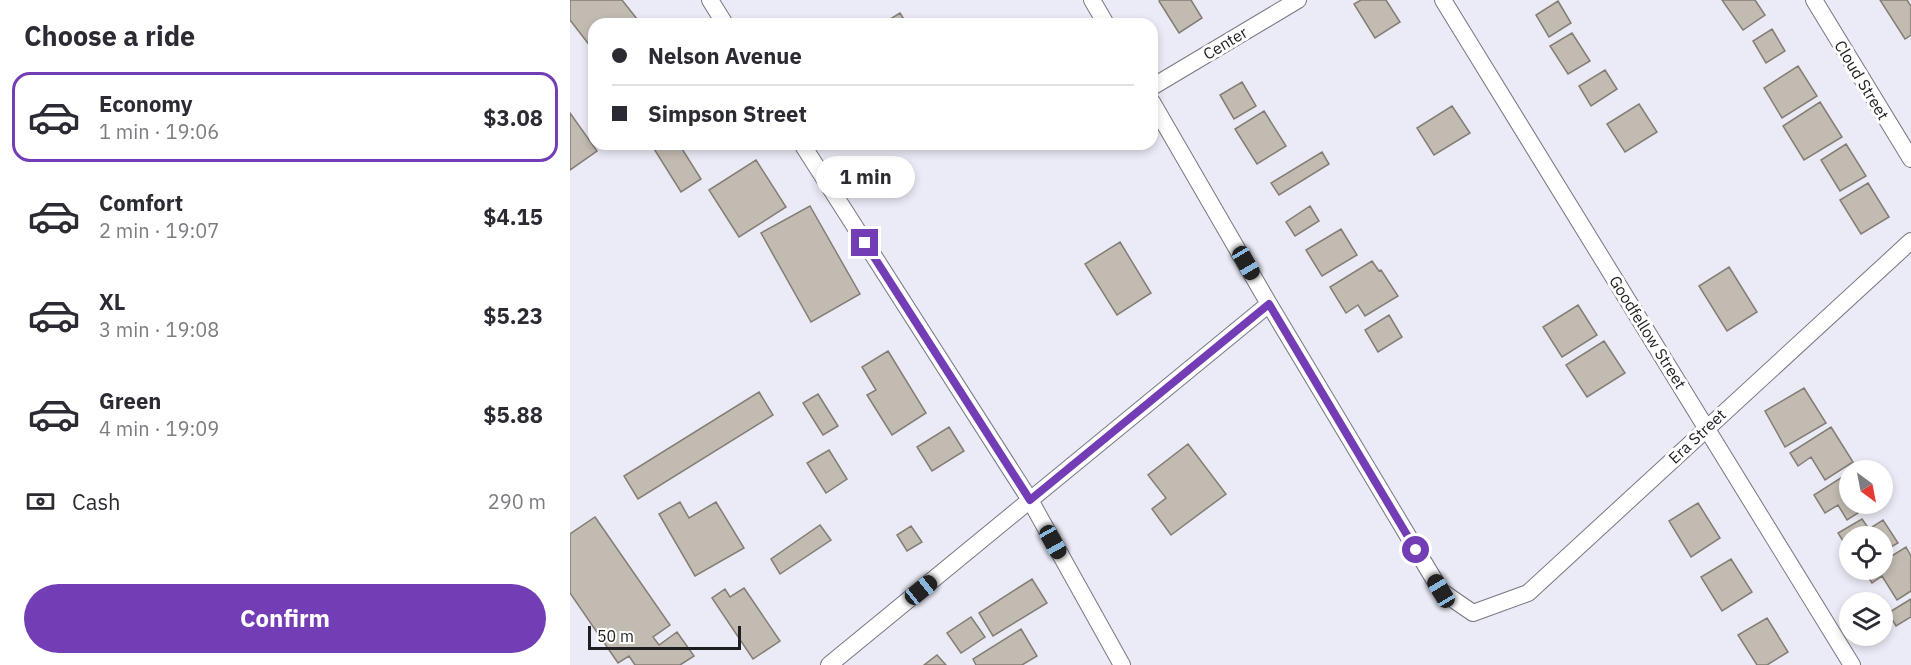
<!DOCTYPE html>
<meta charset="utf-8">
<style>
:root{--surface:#fff;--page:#f2f2f3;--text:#2b2b33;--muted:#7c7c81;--line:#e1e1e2;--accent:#733eb5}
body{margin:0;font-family:"IBM Plex Sans",sans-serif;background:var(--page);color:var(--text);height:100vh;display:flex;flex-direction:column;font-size:22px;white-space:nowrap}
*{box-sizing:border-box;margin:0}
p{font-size:20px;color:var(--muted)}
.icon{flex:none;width:33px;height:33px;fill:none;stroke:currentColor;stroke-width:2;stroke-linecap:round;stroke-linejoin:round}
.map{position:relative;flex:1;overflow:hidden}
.side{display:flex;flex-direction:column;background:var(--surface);width:570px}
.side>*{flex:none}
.top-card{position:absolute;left:18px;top:18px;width:570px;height:132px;border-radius:18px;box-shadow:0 3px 9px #0003;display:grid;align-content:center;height:132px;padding:0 24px;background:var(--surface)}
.needle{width:39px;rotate:148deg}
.tools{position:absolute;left:1269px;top:460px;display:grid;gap:12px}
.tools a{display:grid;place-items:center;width:54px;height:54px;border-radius:50%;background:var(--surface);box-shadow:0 3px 9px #0003;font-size:30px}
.scale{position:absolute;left:18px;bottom:15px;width:153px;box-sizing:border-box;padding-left:6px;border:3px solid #1e1e22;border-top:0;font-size:16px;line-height:21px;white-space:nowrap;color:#1e1e22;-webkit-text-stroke:4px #fff;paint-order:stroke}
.end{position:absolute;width:27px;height:27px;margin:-14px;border:8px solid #733eb5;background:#fff;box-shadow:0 0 0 3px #fff}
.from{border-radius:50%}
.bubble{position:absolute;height:42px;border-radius:21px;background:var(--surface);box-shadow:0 3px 9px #0003;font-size:20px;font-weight:700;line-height:42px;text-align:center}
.car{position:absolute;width:18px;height:36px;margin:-18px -9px;border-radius:8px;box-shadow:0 0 4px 2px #0007;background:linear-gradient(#222 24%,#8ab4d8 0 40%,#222 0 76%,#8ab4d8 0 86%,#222 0)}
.top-card b{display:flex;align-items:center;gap:21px;height:57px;font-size:22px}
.top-card b+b{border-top:2px solid var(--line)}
.top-card i{width:15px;height:15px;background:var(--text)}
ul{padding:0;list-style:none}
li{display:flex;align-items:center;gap:18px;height:90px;margin:0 12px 9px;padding:0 12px;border:3px solid transparent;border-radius:18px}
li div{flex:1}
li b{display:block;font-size:22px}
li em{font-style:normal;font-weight:700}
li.on{border-color:var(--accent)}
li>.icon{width:54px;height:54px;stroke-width:1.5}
h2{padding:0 24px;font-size:27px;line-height:72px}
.pay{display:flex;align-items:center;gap:15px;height:66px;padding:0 24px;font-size:22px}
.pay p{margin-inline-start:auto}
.primary-button{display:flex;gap:12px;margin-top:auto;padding:12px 24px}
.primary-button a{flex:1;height:69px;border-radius:36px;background:var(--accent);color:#fff;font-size:24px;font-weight:700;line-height:69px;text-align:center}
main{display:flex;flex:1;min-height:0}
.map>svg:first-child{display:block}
.building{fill:#c2bbb2;stroke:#837d74;stroke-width:1.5}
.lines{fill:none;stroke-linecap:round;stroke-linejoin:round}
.minor-casing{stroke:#767781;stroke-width:18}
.minor{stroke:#fff;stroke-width:16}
.route{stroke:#733eb5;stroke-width:8}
.labels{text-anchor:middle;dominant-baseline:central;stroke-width:6;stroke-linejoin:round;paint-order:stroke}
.street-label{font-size:16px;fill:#1e1e22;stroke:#fff}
</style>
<main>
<section class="side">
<h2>Choose a ride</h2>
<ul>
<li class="on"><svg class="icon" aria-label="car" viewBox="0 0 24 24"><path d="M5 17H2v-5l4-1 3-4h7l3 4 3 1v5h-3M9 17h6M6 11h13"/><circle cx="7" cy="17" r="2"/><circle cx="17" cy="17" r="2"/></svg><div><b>Economy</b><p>1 min · 19:06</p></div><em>$3.08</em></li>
<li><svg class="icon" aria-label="car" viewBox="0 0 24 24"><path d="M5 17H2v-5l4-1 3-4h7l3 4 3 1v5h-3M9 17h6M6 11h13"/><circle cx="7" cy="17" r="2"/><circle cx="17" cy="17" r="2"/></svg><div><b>Comfort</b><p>2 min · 19:07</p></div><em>$4.15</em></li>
<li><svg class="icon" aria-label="car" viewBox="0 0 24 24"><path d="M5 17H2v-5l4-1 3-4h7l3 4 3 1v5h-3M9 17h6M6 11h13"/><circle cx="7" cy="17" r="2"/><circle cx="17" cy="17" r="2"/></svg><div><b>XL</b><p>3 min · 19:08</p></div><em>$5.23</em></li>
<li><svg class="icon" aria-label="car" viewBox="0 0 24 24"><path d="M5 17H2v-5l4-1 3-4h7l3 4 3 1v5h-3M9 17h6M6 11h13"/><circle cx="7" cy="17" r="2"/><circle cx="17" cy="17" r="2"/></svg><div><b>Green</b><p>4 min · 19:09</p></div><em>$5.88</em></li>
</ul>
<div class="pay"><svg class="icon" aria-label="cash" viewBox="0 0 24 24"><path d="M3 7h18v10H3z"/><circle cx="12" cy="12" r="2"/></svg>Cash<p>290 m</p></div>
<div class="primary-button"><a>Confirm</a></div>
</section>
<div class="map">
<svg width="1341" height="665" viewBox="0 0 1341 665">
<rect width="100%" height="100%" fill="#eaebf6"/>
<path class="building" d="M0,0H52L71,24H24V51L0,20Z
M590,0H621L632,18L609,33L589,1Z
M791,0H816L830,22L805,38L784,4Z
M1152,0H1185L1195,15L1173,30Z
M1310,0H1337L1341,6V35L1335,39Z
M988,1L1001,23L979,37L966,15Z
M330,13L337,24H312Z
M1202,29L1215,51L1196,63L1183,41Z
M1002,33L1020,61L998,74L980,46Z
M1228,66L1247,96L1212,118L1194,88Z
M1035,70L1047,89L1021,106L1009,86Z
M672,82L686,106L664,119L650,95Z
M1250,102L1272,137L1234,160L1213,126Z
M1069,104L1087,132L1055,152L1037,124Z
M882,106L900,133L864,155L847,128Z
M694,111L716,146L687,164L665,129Z
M0,113L27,151L0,170Z
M81,144H109L131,179L111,192Z
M1276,144L1296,176L1270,191L1251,160Z
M752,152L759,164L709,195L701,183Z
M186,160L216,207L169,237L139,190Z
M1298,183L1319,217L1291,234L1270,200Z
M240,206L290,294L241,322L191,233Z
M740,206L749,221L725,236L716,222Z
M771,229L787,255L752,276L736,250Z
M550,242L581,293L547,315L515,264Z
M802,261L809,271L811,270L828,296L795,316L788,305L776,313L760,287Z
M1159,267L1187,312L1157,331L1129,286Z
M1008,305L1027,335L992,357L973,327Z
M819,315L832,337L808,352L795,330Z
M1034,341L1055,373L1017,397L996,365Z
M318,351L356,413L322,435L297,395L306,390L292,367Z
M1234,388L1256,423L1215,447L1195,411Z
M189,392L203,415L68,499L54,476Z
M248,394L268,426L253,435L233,403Z
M379,427L394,451L362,471L347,447Z
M1261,427L1283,462L1255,480L1241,457L1228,466L1220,453Z
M618,444L656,494L601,535L582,509L596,498L578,475Z
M259,450L277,479L256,493L237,463Z
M1280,472V504H1302L1277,520L1268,505L1255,513L1244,495Z
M110,502L119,518L146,502L174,548L125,576L89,514Z
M1128,503L1150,538L1121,557L1099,521Z
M25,517L100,625L83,637L89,645L107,632L124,656L110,665H65L59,656L48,663L0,593V534Z
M1292,519L1299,529L1313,520L1328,543L1312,552V537H1280V552L1268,533Z
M250,525L261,540L210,574L201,559Z
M341,526L352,542L337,551L327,535Z
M1336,547L1341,556V591L1327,600L1312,576L1302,583L1295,572L1299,570H1312V562Z
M1161,559L1182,592L1152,611L1131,577Z
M462,579L477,603L423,636L409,613Z
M174,588L210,641L183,659L142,598L155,589L160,597Z
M1341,599V617L1326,626L1318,613Z
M401,617L415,637L391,653L377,633Z
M1197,618L1218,652L1197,665H1187L1168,635Z
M451,629L467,656L452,665H406L403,659Z
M367,655L376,665H354Z"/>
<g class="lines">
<defs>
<path id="minor" d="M140,0L155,24
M522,0L536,24
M873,0L1282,665
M1244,0L1341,159
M582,87L728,0
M582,102L699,304L871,591L903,613L958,593L1341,241
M232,144L460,500L552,665
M259,665L699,304"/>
</defs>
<use href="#minor" class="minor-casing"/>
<use href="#minor" class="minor"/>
</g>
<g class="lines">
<path class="route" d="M295,243L460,500L699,304L846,550"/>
</g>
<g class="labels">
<g class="street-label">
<text transform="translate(655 43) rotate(-31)">Center</text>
<text transform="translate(1292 80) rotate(59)">Cloud Street</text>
<text transform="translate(1078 332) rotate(58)">Goodfellow Street</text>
<text transform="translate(1127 436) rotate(-43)">Era Street</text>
</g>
</g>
</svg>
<div class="tools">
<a><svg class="needle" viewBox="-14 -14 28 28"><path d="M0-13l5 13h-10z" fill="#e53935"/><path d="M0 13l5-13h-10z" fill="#7c7c81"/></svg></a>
<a><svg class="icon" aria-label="locate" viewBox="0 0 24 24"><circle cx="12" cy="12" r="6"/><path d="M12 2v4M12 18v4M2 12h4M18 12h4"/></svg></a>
<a><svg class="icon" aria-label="layers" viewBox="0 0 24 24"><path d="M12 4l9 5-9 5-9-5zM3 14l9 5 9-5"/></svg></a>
</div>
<div class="scale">50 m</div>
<i class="end from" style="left:846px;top:550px"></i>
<i class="end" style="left:295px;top:243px"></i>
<div class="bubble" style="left:246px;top:156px;width:99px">1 min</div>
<i class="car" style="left:676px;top:263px;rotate:150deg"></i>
<i class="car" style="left:483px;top:542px;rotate:151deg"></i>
<i class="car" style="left:351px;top:590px;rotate:51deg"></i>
<i class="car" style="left:871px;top:591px;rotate:329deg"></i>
<div class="top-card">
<b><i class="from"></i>Nelson Avenue</b>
<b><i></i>Simpson Street</b>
</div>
</div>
</main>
